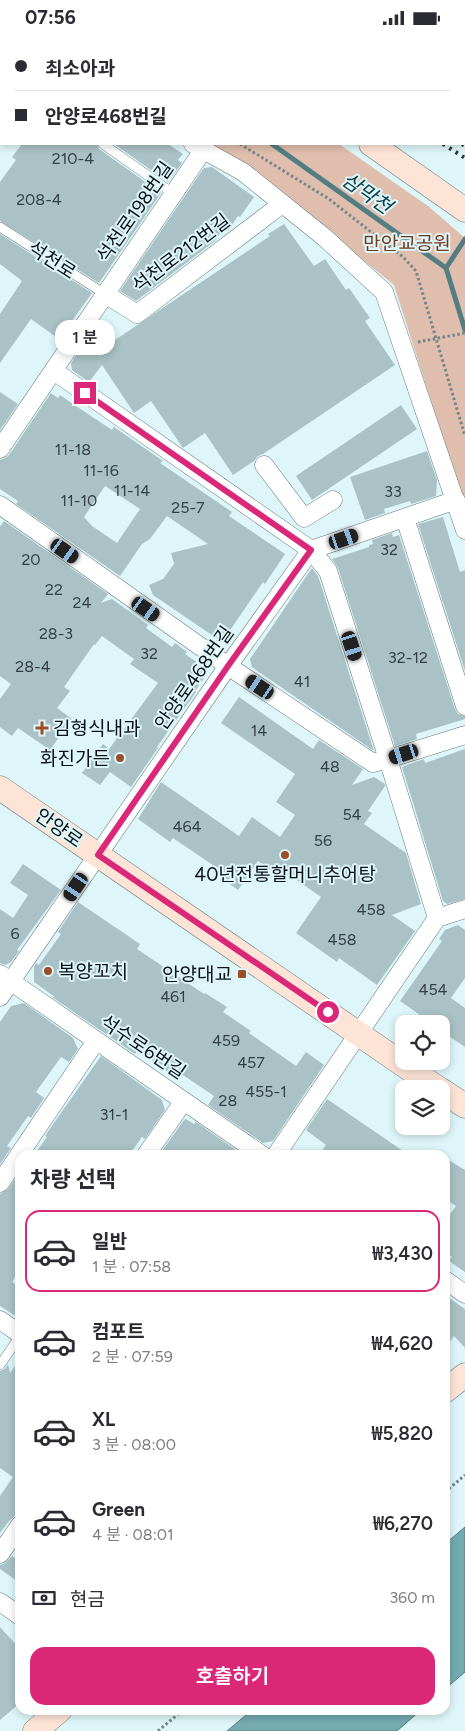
<!DOCTYPE html>
<html lang="ko">
<meta charset="utf-8">
<style>
:root{--surface:#fff;--page:#f7f7f7;--text:#2b2b33;--muted:#7c7c81;--line:#e1e1e2;--accent:#db2777}
body{margin:0;font-family:Figtree,"Noto Sans KR",sans-serif;background:var(--page);color:var(--text);height:100vh;display:flex;flex-direction:column;font-size:19px;white-space:nowrap}
*{box-sizing:border-box;margin:0}
p{font-size:16px;color:var(--muted)}
.icon{flex:none;width:28px;height:28px;fill:none;stroke:currentColor;stroke-width:2;stroke-linecap:round;stroke-linejoin:round}
.map{position:relative;flex:1;overflow:hidden}
.side{position:absolute;left:15px;top:1115px;width:435px;height:565px;display:flex;flex-direction:column;background:var(--surface);border-radius:15px;box-shadow:0 2px 8px #0003}
.side>*{flex:none}
.banner{position:absolute;left:0px;top:0px;width:465px;height:110px;box-shadow:0 2px 8px #0003;display:grid;align-content:center;height:110px;padding:0 15px;background:var(--surface)}
.buttons{position:absolute;left:395px;top:980px;display:grid;gap:10px}
.buttons a{display:grid;place-items:center;width:55px;height:55px;border-radius:10px;background:var(--surface);box-shadow:0 2px 8px #0003;font-size:25px}
.end{position:absolute;width:22px;height:22px;margin:-11px;border:6px solid #db2777;background:#fff;box-shadow:0 0 0 2px #fff}
.from{border-radius:50%}
.bubble{position:absolute;height:35px;border-radius:15px;background:var(--surface);box-shadow:0 2px 8px #0003;font-size:16px;font-weight:600;line-height:35px;text-align:center}
.car{position:absolute;width:15px;height:30px;margin:-15px -8px;border-radius:6px;box-shadow:0 0 4px 1px #0007;background:linear-gradient(#222 24%,#8ab4d8 0 40%,#222 0 76%,#8ab4d8 0 86%,#222 0)}
.banner b{display:flex;align-items:center;gap:18px;height:48px;font-size:19px}
.banner b+b{border-top:1px solid var(--line)}
.banner i{width:12px;height:12px;background:var(--text)}
ul{padding:0;list-style:none}
li{display:flex;align-items:center;gap:15px;height:82px;margin:0 10px 8px;padding:0 5px;border:2px solid transparent;border-radius:15px}
li div{flex:1}
li b{display:block;font-size:19px}
li em{font-style:normal;font-weight:600}
li.current{border-color:var(--accent)}
li>.icon{width:45px;height:45px;stroke-width:1.5}
h2{padding:0 15px;font-size:22px;line-height:60px}
.pay{display:flex;align-items:center;gap:12px;height:55px;padding:0 15px;font-size:19px}
.pay p{margin-inline-start:auto}
.action{display:flex;gap:10px;margin-top:auto;padding:10px 15px}
.action a{flex:1;height:58px;border-radius:15px;background:var(--accent);color:#fff;font-size:20px;font-weight:600;line-height:58px;text-align:center}
.status{display:flex;justify-content:space-between;align-items:center;height:35px;padding:0 25px;background:var(--surface);direction:ltr}
.status svg{height:14px;fill:currentColor}
.map>svg:first-child{display:block}
.green{fill:#dfbeae}
.water{fill:#74abb1;stroke:#547d82}
.lines{fill:none;stroke-linecap:round;stroke-linejoin:round}
.stream{stroke:#547d82;stroke-width:5}
.building{fill:#aac2c5;fill-rule:evenodd}
.lane-casing{stroke:#647a7d;stroke-width:10}
.street-casing{stroke:#647a7d;stroke-width:19}
.secondary-casing{stroke:#647a7d;stroke-width:25}
.path{stroke:#768688;stroke-width:3;stroke-dasharray:2.5 2.5;stroke-linecap:butt}
.lane{stroke:#fff;stroke-width:9}
.street{stroke:#fff;stroke-width:18}
.secondary{stroke:#fee4d7;stroke-width:24}
.rail{stroke:#2a3536;stroke-width:4;stroke-dasharray:2.5 5;stroke-linecap:butt}
.route{stroke:#db2777;stroke-width:6}
.poi-dot{fill:#975028;stroke:#def6f9;stroke-width:2}
.labels{text-anchor:middle;dominant-baseline:central;stroke-width:4;stroke-linejoin:round;paint-order:stroke}
.number-label{font-size:16px;fill:#333f40}
.street-label{font-size:19px;fill:#0b1314;stroke:#def6f9}
.park-label{font-size:19px;fill:#713b1c;stroke:#def6f9}
.poi-label{font-size:19px;fill:#0b1314;stroke:#def6f9;text-anchor:start}
.water-label{font-size:20px;font-style:italic;fill:#0d4147;stroke:#def6f9}
</style>
<div class="status"><b>07:56</b><svg viewBox="0 0 49 12"><path d="M0 12V9h3v3zM5 12V6h3v6zM10 12V3h3v9zM15 12V0h3v12zM26 1h20v11H26zM47 4h2v5h-2z"/></svg></div>
<div class="map">
<svg width="465" height="1696" viewBox="0 0 465 1696">
<rect width="100%" height="100%" fill="#def6f9"/>
<path class="green" d="M205,109H339L428,171L465,203V473L394,250L287,163Z"/>
<path class="water" d="M465,1492V1637L445,1654V1509Z
M252,1675H421L397,1696H227Z"/>
<g class="lines">
<path class="stream" d="M85,0L88,1
M272,109L446,233
M465,204L446,233L465,295"/>
</g>
<path class="building" d="M22,109H97L99,114L161,158L99,248L0,186V147L16,125L12,122Z
M114,109H168L183,119L178,125L182,128L168,147Z
M212,132L254,162L240,182L238,181L228,196L224,193L215,206L136,266L120,256L199,140L204,133Z
M284,189L314,231L325,224L346,255L349,253L370,283L365,286L395,330L263,419L258,421L254,426L233,440L205,398L183,413L151,366L134,378L102,330L89,347L72,335L71,328L92,297L102,289L115,305L270,201L268,199Z
M0,199L92,258L59,304L31,284L0,328V279L22,246L0,229Z
M0,357L18,369L0,395Z
M51,358L58,363L60,360L73,369V362L77,365L73,369L112,395L114,392L163,426L160,428L232,477L229,481L285,519L265,549L263,547L222,607L153,560L149,550L163,544L174,529L171,518L208,509L167,481L150,504L142,509L120,541L16,469L18,466L0,454V425L5,423L9,420ZM105,451L140,474L117,508L92,491L84,482Z
M401,370L417,394L312,465L296,441Z
M427,416L437,445L436,461L411,469L410,466L384,474L385,478L365,485L350,442Z
M443,482L460,537L465,535V636L418,489Z
M4,486L108,559L101,568L112,564L148,590L146,593L172,612L175,608L187,617L185,619L208,635L203,641L205,642L195,656L196,657L157,712L158,713L131,752L110,737L100,750L82,738L103,709L109,714L158,648L130,629L134,624L102,601L95,610L94,609L64,652L70,656L57,673L72,684L50,715L18,693L12,701L0,692V664L11,649L0,641V492Z
M392,498L393,502L399,500L455,674L458,679L465,681V684L416,699L417,704L395,711L338,533L332,524L369,512V510L373,509L372,505Z
M312,533L318,541L374,716L252,632L250,624Z
M239,662L313,714L319,705L363,734L352,750L374,742L385,749V751L368,776L372,778L364,789L406,818L421,869L392,880L415,896L377,950L339,923L337,927L296,898L321,862L288,839L284,845L258,826L238,855L213,837L217,833L173,803L170,807L138,784L161,747L239,801L252,782L280,802L295,780L276,767L295,739L221,688Z
M465,714V864L447,869L443,866L402,732L424,724L425,728Z
M23,829L61,855L17,915L19,916L11,927L5,930L0,928V874L13,883L28,860L10,848Z
M78,867L140,909L137,914L204,959L205,958L227,972L223,977L251,996L249,998L296,1031L306,1017L324,1030L273,1106L263,1108L208,1070L214,1061L180,1038L176,1043L138,1015L135,1019L52,962H55L34,947V932L36,928L39,930L61,899L58,897Z
M458,890L465,895V943L451,963L465,973V1012L441,996V989H433L400,966L442,906L439,904L445,895Z
M24,968L73,1003L78,1014L69,1027L61,1022L36,1057L44,1063L31,1083L28,1081L7,1111L11,1113L0,1129V987L11,971Z
M101,1021L162,1065L165,1075L145,1104L142,1102L129,1120H34L47,1102L45,1101L49,1095Z
M327,1064L409,1120H319L326,1110L306,1095Z
M186,1084L194,1089L196,1087L236,1115L232,1116L238,1120H168L162,1116L184,1085Z
M445,1123L465,1135V1237L449,1226L452,1222L445,1217V1186L456,1171L445,1164Z
M20,1137V1235L12,1247L20,1252V1284L0,1271V1159L8,1154Z
M445,1260L465,1274V1313L454,1301L445,1313Z
M20,1324V1474L15,1481L9,1486L0,1498V1461L13,1442L0,1433V1336L5,1334L8,1329L10,1338Z
M12,1521L20,1526V1548L0,1534V1530L5,1528Z
M0,1592L20,1614V1668L0,1685Z"/>
<g class="lines">
<defs>
<path id="lane" d="M103,109L174,159
M0,192L105,259
M0,1330L20,1301"/>
<path id="street" d="M403,0L405,1
M0,14L1,15
M464,43L465,44
M193,109L243,137L324,202L384,257L465,495
M105,259L137,279L282,169
M54,336L311,515L328,536L388,724L465,700
M0,414L204,114
M264,430L304,483L333,465
M0,470L228,631L373,728L388,724L437,883
M405,483L465,671
M0,939L262,1120
M0,962L228,631L311,515L456,465
M146,1120L184,1066
M276,1120L437,883L465,874
M0,1148L96,1006
M445,1245L465,1259
M0,1285L20,1299
M0,1519L20,1490
M0,1567L20,1581"/>
<path id="secondary" d="M219,0L220,1
M0,95L1,93
M371,109L465,175
M0,753L439,1054
M441,1055L465,1071
M445,1356L465,1340
M35,1696L60,1675"/>
</defs>
<use href="#lane" class="lane-casing"/>
<use href="#street" class="street-casing"/>
<use href="#secondary" class="secondary-casing"/>
<path class="path" d="M240,109L329,164L403,222L416,236L465,401
M418,307L465,298
M445,1457L465,1440
M158,1696L183,1675"/>
<use href="#lane" class="lane"/>
<use href="#street" class="street"/>
<use href="#secondary" class="secondary"/>
<path class="rail" d="M278,0L280,1
M306,0L308,1
M331,0L333,1
M353,0L355,1
M464,77L465,78
M464,90L465,91
M443,109L465,123
M462,109L465,111"/>
</g>
<g class="lines">
<path class="route" d="M85,358L311,515L228,631L98,820L328,977"/>
</g>
<g class="poi-dot">
<path d="M39.5 685.5h5v5h5v5h-5v5h-5v-5h-5v-5h5z"/>
<circle cx="120" cy="723" r="5"/>
<circle cx="285" cy="820" r="5"/>
<circle cx="48" cy="936" r="5"/>
<rect x="237" y="934" width="10" height="10" rx="2.5"/>
</g>
<g class="labels">
<g class="number-label">
<text x="73" y="123">210-4</text>
<text x="39" y="164">208-4</text>
<text x="73" y="414">11-18</text>
<text x="101" y="435">11-16</text>
<text x="132" y="455">11-14</text>
<text x="393" y="456">33</text>
<text x="79" y="465">11-10</text>
<text x="188" y="472">25-7</text>
<text x="389" y="514">32</text>
<text x="31" y="524">20</text>
<text x="54" y="554">22</text>
<text x="82" y="567">24</text>
<text x="56" y="598">28-3</text>
<text x="149" y="618">32</text>
<text x="408" y="622">32-12</text>
<text x="33" y="631">28-4</text>
<text x="302" y="646">41</text>
<text x="259" y="695">14</text>
<text x="330" y="731">48</text>
<text x="352" y="779">54</text>
<text x="187" y="791">464</text>
<text x="323" y="805">56</text>
<text x="371" y="874">458</text>
<text x="15" y="898">6</text>
<text x="342" y="904">458</text>
<text x="433" y="954">454</text>
<text x="173" y="961">461</text>
<text x="226" y="1005">459</text>
<text x="251" y="1027">457</text>
<text x="266" y="1056">455-1</text>
<text x="228" y="1065">28</text>
<text x="114" y="1079">31-1</text>
</g>
<g class="street-label">
<text transform="translate(135 177) rotate(-55)">석천로198번길</text>
<text transform="translate(181 218) rotate(-37)">석천로212번길</text>
<text transform="translate(52 225) rotate(33)">석천로</text>
<text transform="translate(194 643) rotate(-55)">안양로468번길</text>
<text transform="translate(59 793) rotate(35)">안양로</text>
<text transform="translate(143 1012) rotate(34)">석수로6번길</text>
</g>
<g class="park-label">
<text x="407" y="208">만안교공원</text>
</g>
<g class="poi-label">
<text x="53" y="693">김형식내과</text>
<text x="110" y="723" text-anchor="end">화진가든</text>
<text x="285" y="839" text-anchor="middle">40년전통할머니추어탕</text>
<text x="58" y="936">복양꼬치</text>
<text x="232" y="939" text-anchor="end">안양대교</text>
</g>
<g class="water-label">
<text transform="translate(367 158) rotate(35)">삼막천</text>
</g>
</g>
</svg>
<div class="buttons">
<a><svg class="icon" aria-label="locate" viewBox="0 0 24 24"><circle cx="12" cy="12" r="6"/><path d="M12 2v4M12 18v4M2 12h4M18 12h4"/></svg></a>
<a><svg class="icon" aria-label="layers" viewBox="0 0 24 24"><path d="M12 4l9 5-9 5-9-5zM3 14l9 5 9-5"/></svg></a>
</div>
<i class="end from" style="left:328px;top:977px"></i>
<i class="end" style="left:85px;top:358px"></i>
<div class="bubble" style="left:55px;top:285px;width:60px">1 분</div>
<i class="car" style="left:344px;top:504px;rotate:71deg"></i>
<i class="car" style="left:65px;top:516px;rotate:125deg"></i>
<i class="car" style="left:146px;top:574px;rotate:125deg"></i>
<i class="car" style="left:352px;top:611px;rotate:162deg"></i>
<i class="car" style="left:260px;top:652px;rotate:304deg"></i>
<i class="car" style="left:404px;top:719px;rotate:252deg"></i>
<i class="car" style="left:76px;top:852px;rotate:214deg"></i>
<div class="banner">
<b><i class="from"></i>최소아과</b>
<b><i></i>안양로468번길</b>
</div>
<section class="side">
<h2>차량 선택</h2>
<ul>
<li class="current"><svg class="icon" aria-label="car" viewBox="0 0 24 24"><path d="M5 17H2v-5l4-1 3-4h7l3 4 3 1v5h-3M9 17h6M6 11h13"/><circle cx="7" cy="17" r="2"/><circle cx="17" cy="17" r="2"/></svg><div><b>일반</b><p>1 분 · 07:58</p></div><em>₩3,430</em></li>
<li><svg class="icon" aria-label="car" viewBox="0 0 24 24"><path d="M5 17H2v-5l4-1 3-4h7l3 4 3 1v5h-3M9 17h6M6 11h13"/><circle cx="7" cy="17" r="2"/><circle cx="17" cy="17" r="2"/></svg><div><b>컴포트</b><p>2 분 · 07:59</p></div><em>₩4,620</em></li>
<li><svg class="icon" aria-label="car" viewBox="0 0 24 24"><path d="M5 17H2v-5l4-1 3-4h7l3 4 3 1v5h-3M9 17h6M6 11h13"/><circle cx="7" cy="17" r="2"/><circle cx="17" cy="17" r="2"/></svg><div><b>XL</b><p>3 분 · 08:00</p></div><em>₩5,820</em></li>
<li><svg class="icon" aria-label="car" viewBox="0 0 24 24"><path d="M5 17H2v-5l4-1 3-4h7l3 4 3 1v5h-3M9 17h6M6 11h13"/><circle cx="7" cy="17" r="2"/><circle cx="17" cy="17" r="2"/></svg><div><b>Green</b><p>4 분 · 08:01</p></div><em>₩6,270</em></li>
</ul>
<div class="pay"><svg class="icon" aria-label="cash" viewBox="0 0 24 24"><path d="M3 7h18v10H3z"/><circle cx="12" cy="12" r="2"/></svg>현금<p>360 m</p></div>
<div class="action"><a>호출하기</a></div>
</section>
</div>
